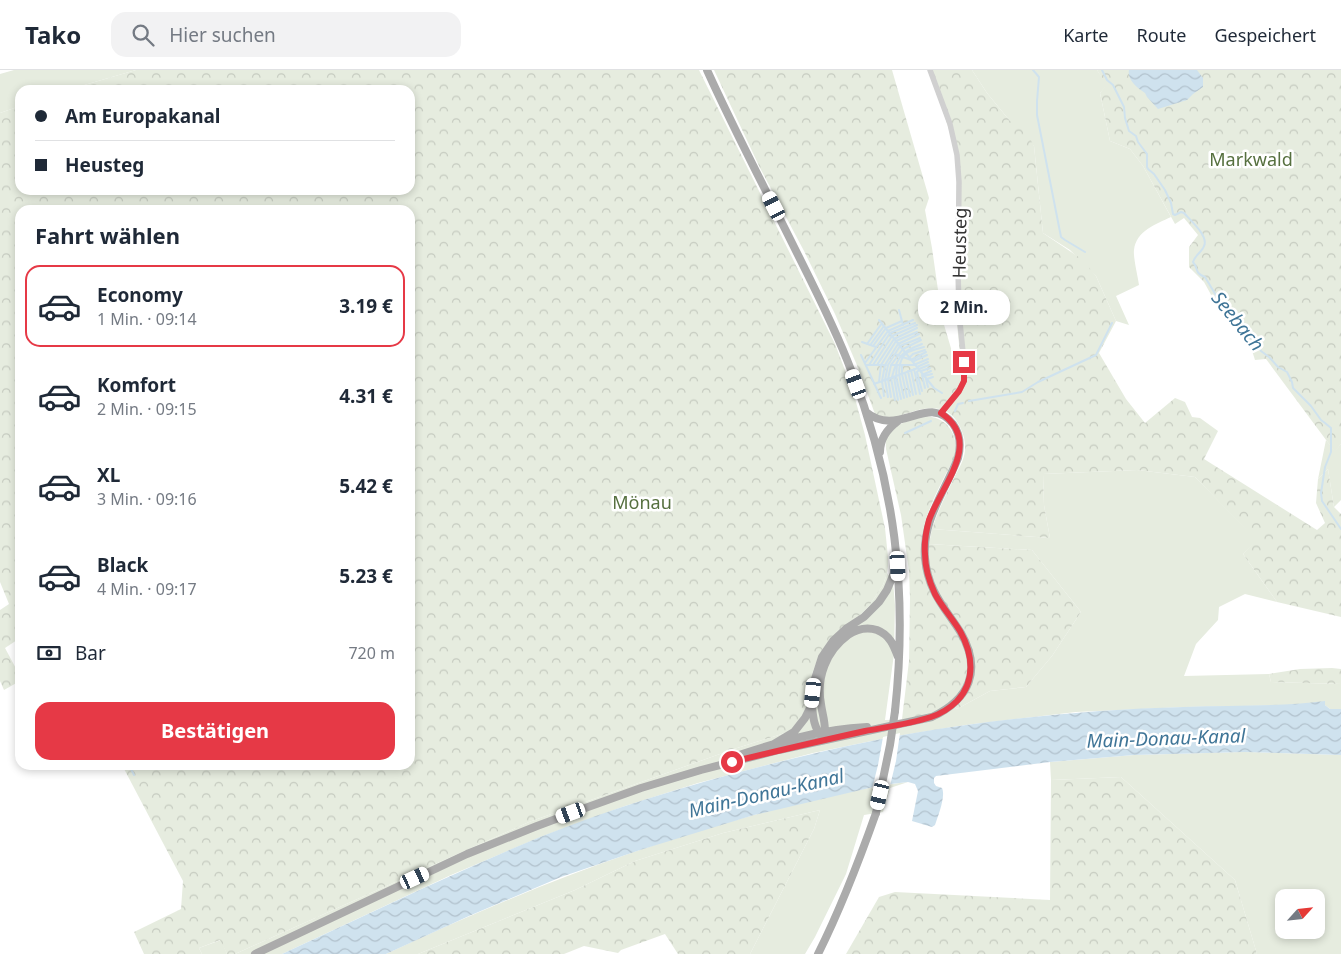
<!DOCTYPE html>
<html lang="de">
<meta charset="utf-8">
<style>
:root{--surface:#fff;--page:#f2f2f3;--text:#1f2937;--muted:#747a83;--line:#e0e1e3;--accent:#e63946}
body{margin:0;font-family:"Noto Sans",sans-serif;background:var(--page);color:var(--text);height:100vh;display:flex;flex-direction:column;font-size:19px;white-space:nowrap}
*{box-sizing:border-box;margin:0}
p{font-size:16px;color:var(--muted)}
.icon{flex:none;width:28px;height:28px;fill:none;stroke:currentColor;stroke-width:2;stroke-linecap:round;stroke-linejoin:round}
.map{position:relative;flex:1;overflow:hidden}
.sheet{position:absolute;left:15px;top:135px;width:400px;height:565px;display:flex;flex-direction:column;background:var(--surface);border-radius:15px;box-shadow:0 2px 8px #0003}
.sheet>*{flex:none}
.hud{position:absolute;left:15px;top:15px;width:400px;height:110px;border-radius:15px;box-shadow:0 2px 8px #0003;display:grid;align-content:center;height:110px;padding:0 20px;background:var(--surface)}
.needle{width:32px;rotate:63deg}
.buttons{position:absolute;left:1275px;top:819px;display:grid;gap:10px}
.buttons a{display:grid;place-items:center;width:50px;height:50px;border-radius:10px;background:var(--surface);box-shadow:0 2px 8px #0003;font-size:25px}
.end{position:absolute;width:22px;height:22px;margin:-11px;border:6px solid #e63946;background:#fff;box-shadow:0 0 0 2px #fff}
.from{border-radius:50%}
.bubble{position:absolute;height:35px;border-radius:15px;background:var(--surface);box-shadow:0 2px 8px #0003;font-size:16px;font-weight:700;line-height:35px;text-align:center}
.car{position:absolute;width:15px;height:30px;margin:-15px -8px;border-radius:6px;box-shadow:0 0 4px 1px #0007;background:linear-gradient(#fff 24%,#345 0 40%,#fff 0 76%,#345 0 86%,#fff 0)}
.hud b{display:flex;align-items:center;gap:18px;height:48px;font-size:19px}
.hud b+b{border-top:1px solid var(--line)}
.hud i{width:12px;height:12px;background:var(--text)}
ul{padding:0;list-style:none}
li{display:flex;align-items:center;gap:15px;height:82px;margin:0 10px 8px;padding:0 10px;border:2px solid transparent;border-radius:15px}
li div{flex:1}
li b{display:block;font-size:19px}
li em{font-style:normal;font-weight:700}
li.on{border-color:var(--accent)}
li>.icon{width:45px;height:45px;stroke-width:1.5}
h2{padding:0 20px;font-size:22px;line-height:60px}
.pay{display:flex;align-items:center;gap:12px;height:55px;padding:0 20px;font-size:19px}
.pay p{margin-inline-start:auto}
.button{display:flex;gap:10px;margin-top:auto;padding:10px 20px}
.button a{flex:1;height:58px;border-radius:15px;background:var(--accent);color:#fff;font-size:20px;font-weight:700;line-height:58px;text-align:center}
header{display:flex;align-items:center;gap:30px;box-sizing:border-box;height:70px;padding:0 25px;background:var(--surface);border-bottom:1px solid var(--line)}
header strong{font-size:24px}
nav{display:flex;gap:28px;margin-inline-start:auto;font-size:18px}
.search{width:350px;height:45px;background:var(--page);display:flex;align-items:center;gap:12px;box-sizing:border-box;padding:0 18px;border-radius:15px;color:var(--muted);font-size:19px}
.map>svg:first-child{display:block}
.grass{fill:#e6ecdf;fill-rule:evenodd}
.forest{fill:url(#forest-crowns)}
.water{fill:url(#water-waves)}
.pier{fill:#fff}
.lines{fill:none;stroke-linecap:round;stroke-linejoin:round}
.stream{stroke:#cfe2ee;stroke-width:2}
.minor{stroke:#d0d0d0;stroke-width:5.5}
.major{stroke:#ababab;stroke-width:8}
.major-bridge{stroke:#ababab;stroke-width:8}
.route{stroke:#e63946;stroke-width:6}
.labels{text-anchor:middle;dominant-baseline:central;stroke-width:5;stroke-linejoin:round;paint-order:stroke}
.park-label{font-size:18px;fill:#56703f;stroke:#fff}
.street-label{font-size:18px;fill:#333;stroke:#fff}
.water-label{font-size:19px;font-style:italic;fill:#3f7597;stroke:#fff}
</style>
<header>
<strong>Tako</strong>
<div class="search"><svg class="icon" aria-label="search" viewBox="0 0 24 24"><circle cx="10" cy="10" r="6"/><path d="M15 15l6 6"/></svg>Hier suchen</div>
<nav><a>Karte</a><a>Route</a><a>Gespeichert</a></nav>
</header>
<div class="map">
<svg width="1341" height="884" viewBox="0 0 1341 884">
<defs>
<pattern id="forest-crowns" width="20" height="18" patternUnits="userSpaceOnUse" patternTransform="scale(1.25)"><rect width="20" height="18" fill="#e6ecdf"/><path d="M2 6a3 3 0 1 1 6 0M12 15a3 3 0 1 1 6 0" fill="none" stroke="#c6cbc0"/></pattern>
<pattern id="water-waves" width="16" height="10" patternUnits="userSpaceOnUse" patternTransform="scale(1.25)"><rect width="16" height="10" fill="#cfe2ee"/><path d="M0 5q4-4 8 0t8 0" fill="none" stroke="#b2c2cd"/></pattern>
</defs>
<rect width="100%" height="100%" fill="#fff"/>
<path class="grass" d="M14,0H136L67,20H20V36L0,43V4Z
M972,0H1097L1107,15L1100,23L1110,71L1130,79L1143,96L1171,147C1156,154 1136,161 1134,180C1133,187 1138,207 1139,215L1116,226L1129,255L1116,251L1096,206L1070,180L1043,163L1034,76L1010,51L987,23Z
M1326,370L1335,381L1341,374V430L1334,437L1328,399L1318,409Z
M1137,400L1195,407L1257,470L1243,484L1277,532L1245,524L1219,537L1218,550L1196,574L1184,606L1269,604L1271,612L1341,614V639H1330L1325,635L1324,632L1294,635L1184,637L1076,642L965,655L891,667L813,683L698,713L625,736L543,766L451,805L282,884H235L529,752L734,679L785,663L810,615L813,601L821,582L838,561L859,546L869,536L883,515L887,503L893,512L895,535L894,584L885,650L924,649L933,647L955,637L957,639L990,621L1026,617L1052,586L1081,542L1032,480L929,474L932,459L1050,468L1044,435L1043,404Z
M1244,682L1341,685V884H1257L1235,810L1121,707L1051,710L1050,692L1134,685ZM1284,828H1316V860H1284Z
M908,712L890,718L883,742L864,745L846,804L815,867L805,884H750L814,759L820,740L723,763L635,791L575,820L418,884H386C518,822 655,768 797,734C834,726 870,716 908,712Z
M221,870L227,884H202L199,878Z"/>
<path class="forest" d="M136,0H699L835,274L853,321L865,365L885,458L888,487V496L887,503L883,515L869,536L859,546L838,561L821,582L813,601L808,632L805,642L796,654L785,663L734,679L529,752L235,884H227L220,870L199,878L202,884H144L134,862L181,839L183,811L122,695H410V140H20V568L5,578L20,606V611L4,620L0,611V540L9,534L0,512V43L20,36V120H410V20H67Z
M714,0H892L929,128L925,140L932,178L942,248L953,285L960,284L956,244V216L957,85L930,0H972L987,23L1010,51L1022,54L1034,76L1043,163L1083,190L1096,206L1116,251L1099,283L1126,329L1145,353L1175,328L1185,332L1192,347L1200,348L1218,361L1204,389L1317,460L1325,453L1316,433L1318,409L1328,399L1334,437L1341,444V547L1277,532L1243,484L1256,470L1195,407L1137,400L1043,404L1044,435L1050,468L932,459C938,440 947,423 955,406C959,398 964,390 965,381C966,371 963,363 959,355C944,326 913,342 890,349L884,350L875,344L856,293L835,244L804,181L760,98Z
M1097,0H1341V374L1335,382L1266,289L1255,290L1248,268L1221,243L1204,212L1189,197V177L1198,165L1184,148L1175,154L1143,96L1130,79L1110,71L1100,23L1106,15Z
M924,346C947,347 957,362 956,384C942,413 923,443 921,476L929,474L1032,480L1081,542L1052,586L1026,617L990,621L957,639L955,637L933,647L924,649H902L909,591L910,528L909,501L901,445L886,379C886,375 885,370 887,367C894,353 911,350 924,346Z
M1332,598L1341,599V614L1271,612L1269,604L1300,599Z
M1121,707L1235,810L1257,884H846L879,827L895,822L1050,830L1051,710Z
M820,740L814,759L750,884H678L665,864L621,880L618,883L584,876L564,884H418L575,820L635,791L723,763Z"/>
<path class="water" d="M1129,0H1197L1203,8V17L1193,24L1187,30L1158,39L1147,27L1145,23C1137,18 1127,10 1129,0Z
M1325,631V635L1330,639H1341V685L1244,682L1134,685L1050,692L936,706L934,708V713L936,716L942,718C946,726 938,746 935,755L932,757L912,751L918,721L915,714L908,712L882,715L754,745L640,780L561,807L469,846L386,884H282C368,844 453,803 540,767C613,738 688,715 763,696C830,679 898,664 966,655C1038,645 1111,639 1183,637C1231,635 1278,637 1325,631Z"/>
<path class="pier" d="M900,663L896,691L890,716L872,719L878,695L883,667Z"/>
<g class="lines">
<path class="stream" d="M1033,0L1039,7L1037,31V45L1061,167L1065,170L1085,182
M1102,0L1107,10L1113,15L1124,37L1125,48L1129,61L1136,66L1138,72L1147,84V97L1148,99L1154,104L1165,120L1171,133L1173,144L1175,145L1181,142L1184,143C1190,150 1209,166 1204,176C1202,182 1195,185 1193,192C1199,199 1194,203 1205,207L1226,242L1247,265L1255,271L1261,281L1269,287L1278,297L1287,302L1292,312L1293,318L1311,336L1321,350L1325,353L1331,358V382L1325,397L1321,423L1322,431L1341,459
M899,240L903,255
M879,250L934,318L942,323
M862,272L876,277
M867,274L882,253
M871,274L884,256
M873,276L886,258L902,251
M895,284L911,290
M861,285L881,328
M910,287L913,284L925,280
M911,290L926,282
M914,291L927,285
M865,293L888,261L913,250
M916,294L928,289
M866,295H886
M869,295L890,263L915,253
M873,295L892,266L917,255
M877,295L894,269L917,258
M891,295H916
M897,295L896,306L901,329
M902,295V304L907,327
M917,297L928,292
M914,299L920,324
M919,299L929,295
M911,300L916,324
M919,300L917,302L922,321
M908,301L913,325
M921,301L930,298
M905,303L910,326
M924,306L932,304
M892,307C897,286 903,281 922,274
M894,307L898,330
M891,308L895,330
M926,309L928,317
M927,309L933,307
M879,312L881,295L896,271L917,262
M874,314L918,298
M925,318L922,305L931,301
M884,326L882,311L885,295L898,274L919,264
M888,327L885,310L888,295L900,276L920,268
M891,327L888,309L891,295L903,279L921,270
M904,328C901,313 893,293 908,282C913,280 919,278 924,277
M969,331L1022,322L1038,312L1096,285L1112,253
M955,341L958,334L963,333
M905,363L931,351
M129,695L134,705"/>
<path class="minor" d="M930,0L950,54L957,85L959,112L958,199L959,243L964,292V311L959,321L941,343"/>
<path class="major" d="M707,0C735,62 767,122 797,183C816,221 836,260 851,300C895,413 908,521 895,641
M880,382C880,369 887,359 898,351
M812,636C813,647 814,658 822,667
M824,665C827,656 822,644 821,634C816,608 826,581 848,565C857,559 867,557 877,560C890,565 894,576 898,587
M774,674L794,662L805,648L812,634L814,612L822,587L833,571L847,558L864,547L879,532L887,520L894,503L898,496
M730,688C775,673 820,659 867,657
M255,884L467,784L537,756L588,737L641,718L701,700L779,680L932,647C970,629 982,600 961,563C952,548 941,536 934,521C929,511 926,499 925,488C922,451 945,421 958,388C961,376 961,365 953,354C929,322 898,369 866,342
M818,884C841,838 859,791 876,743"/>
<path class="major-bridge" d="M876,743L890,675L895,641"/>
</g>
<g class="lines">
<path class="route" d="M732,692C776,681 820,671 865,661C886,657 910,654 931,647C940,644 950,638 957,631C976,611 973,584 960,561C952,548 942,537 935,524C929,511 925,498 925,484C924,472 926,461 929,450C941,416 984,372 941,343L959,321L964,311V292"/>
</g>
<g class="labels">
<g class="park-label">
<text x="1251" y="89">Markwald</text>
<text x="642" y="432">Mönau</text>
</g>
<g class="street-label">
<text transform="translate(959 173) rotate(-89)">Heusteg</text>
</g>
<g class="water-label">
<text transform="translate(1238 251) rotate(51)">Seebach</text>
<text transform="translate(1166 668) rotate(-2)">Main-Donau-Kanal</text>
<text transform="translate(766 723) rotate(-13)">Main-Donau-Kanal</text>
</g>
</g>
</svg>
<div class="buttons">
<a><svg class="needle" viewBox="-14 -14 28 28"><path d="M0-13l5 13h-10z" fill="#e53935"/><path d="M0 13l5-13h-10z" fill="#747a83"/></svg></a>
</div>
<i class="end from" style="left:732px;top:692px"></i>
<i class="end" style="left:964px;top:292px"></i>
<div class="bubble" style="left:918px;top:220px;width:92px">2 Min.</div>
<i class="car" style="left:774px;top:136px;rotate:333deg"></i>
<i class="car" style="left:856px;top:314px;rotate:340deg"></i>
<i class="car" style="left:898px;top:496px;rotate:177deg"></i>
<i class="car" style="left:813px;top:623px;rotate:186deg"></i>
<i class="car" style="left:880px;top:725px;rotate:193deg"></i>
<i class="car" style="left:571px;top:743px;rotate:250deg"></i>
<i class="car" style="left:415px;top:808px;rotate:65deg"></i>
<div class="hud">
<b><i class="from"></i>Am Europakanal</b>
<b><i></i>Heusteg</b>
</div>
<section class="sheet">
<h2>Fahrt wählen</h2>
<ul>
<li class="on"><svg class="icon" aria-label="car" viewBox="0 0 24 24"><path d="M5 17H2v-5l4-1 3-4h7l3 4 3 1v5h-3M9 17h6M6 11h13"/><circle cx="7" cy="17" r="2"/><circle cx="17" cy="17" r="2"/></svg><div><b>Economy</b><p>1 Min. · 09:14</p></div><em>3.19 €</em></li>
<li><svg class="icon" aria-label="car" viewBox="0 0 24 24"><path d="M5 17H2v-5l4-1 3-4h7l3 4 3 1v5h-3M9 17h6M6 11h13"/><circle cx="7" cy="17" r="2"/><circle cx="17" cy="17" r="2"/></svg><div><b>Komfort</b><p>2 Min. · 09:15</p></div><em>4.31 €</em></li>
<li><svg class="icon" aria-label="car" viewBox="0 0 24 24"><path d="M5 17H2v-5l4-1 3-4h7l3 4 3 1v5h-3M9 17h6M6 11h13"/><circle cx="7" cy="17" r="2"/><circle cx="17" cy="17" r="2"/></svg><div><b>XL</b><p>3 Min. · 09:16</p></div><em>5.42 €</em></li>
<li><svg class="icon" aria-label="car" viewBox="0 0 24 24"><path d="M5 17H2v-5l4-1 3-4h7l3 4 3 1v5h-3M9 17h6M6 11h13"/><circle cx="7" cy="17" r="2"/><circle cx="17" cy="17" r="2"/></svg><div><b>Black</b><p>4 Min. · 09:17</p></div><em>5.23 €</em></li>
</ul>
<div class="pay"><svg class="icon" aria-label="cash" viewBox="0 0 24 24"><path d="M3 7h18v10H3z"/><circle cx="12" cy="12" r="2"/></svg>Bar<p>720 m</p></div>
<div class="button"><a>Bestätigen</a></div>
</section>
</div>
